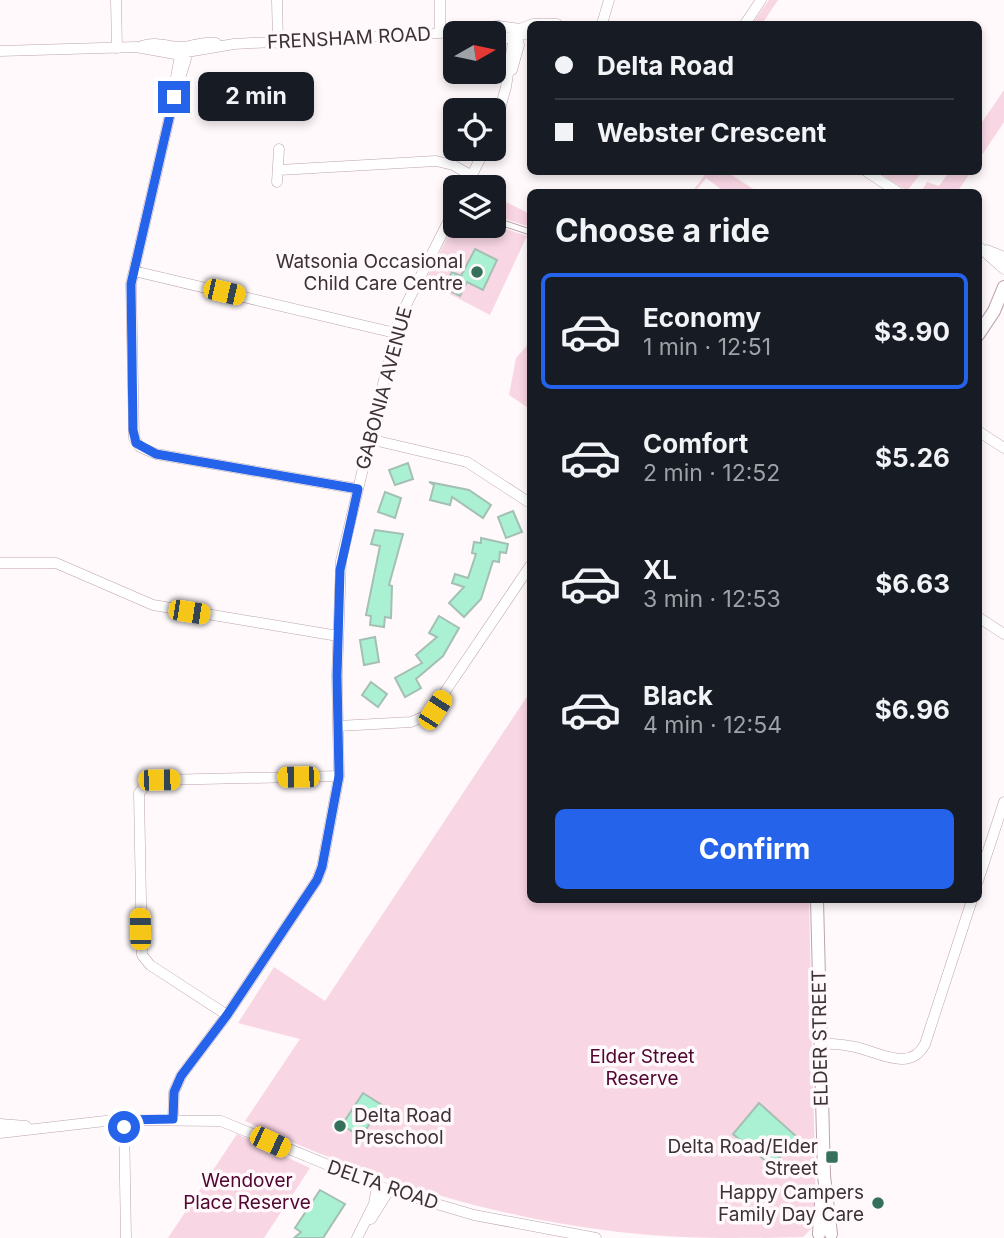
<!DOCTYPE html>
<meta charset="utf-8">
<style>
:root{--surface:#171b24;--page:#20242c;--text:#f1f3f6;--muted:#9ea1a6;--line:#363941;--accent:#2563eb}
body{margin:0;font-family:Inter,sans-serif;background:var(--page);color:var(--text);height:100vh;display:flex;flex-direction:column;font-size:26px;white-space:nowrap}
*{box-sizing:border-box;margin:0}
p{font-size:23px;color:var(--muted)}
.icon{flex:none;width:38px;height:38px;fill:none;stroke:currentColor;stroke-width:2;stroke-linecap:round;stroke-linejoin:round}
.map{position:relative;flex:1;overflow:hidden}
.details{position:absolute;left:527px;top:189px;width:455px;height:714px;display:flex;flex-direction:column;background:var(--surface);border-radius:10px;box-shadow:0 4px 10px #0003}
.details>*{flex:none}
.hud{position:absolute;left:527px;top:21px;width:455px;height:154px;border-radius:10px;box-shadow:0 4px 10px #0003;display:grid;align-content:center;height:154px;padding:0 28px;background:var(--surface)}
.needle{width:46px;rotate:81deg}
.buttons{position:absolute;left:443px;top:21px;display:grid;gap:14px}
.buttons a{display:grid;place-items:center;width:63px;height:63px;border-radius:10px;background:var(--surface);box-shadow:0 4px 10px #0003;font-size:35px}
.end{position:absolute;width:32px;height:32px;margin:-16px;border:9px solid #2563eb;background:#fff;box-shadow:0 0 0 4px #fff}
.from{border-radius:50%}
.bubble{position:absolute;height:49px;border-radius:10px;background:var(--surface);box-shadow:0 4px 10px #0003;font-size:23px;font-weight:700;line-height:49px;text-align:center}
.car{position:absolute;width:21px;height:42px;margin:-21px -10px;border-radius:9px;box-shadow:0 0 5px 2px #0007;background:linear-gradient(#f5c518 24%,#345 0 40%,#f5c518 0 76%,#345 0 86%,#f5c518 0)}
.hud b{display:flex;align-items:center;gap:24px;height:66px;font-size:26px}
.hud b+b{border-top:2px solid var(--line)}
.hud i{width:18px;height:18px;background:var(--text)}
ul{padding:0;list-style:none}
li{display:flex;align-items:center;gap:21px;height:116px;margin:0 14px 10px;padding:0 14px;border:4px solid transparent;border-radius:10px}
li div{flex:1}
li b{display:block;font-size:26px}
li em{font-style:normal;font-weight:700}
li.active{border-color:var(--accent)}
li>.icon{width:63px;height:63px;stroke-width:1.5}
h2{padding:0 28px;font-size:32px;line-height:84px}
.button{display:flex;gap:14px;margin-top:auto;padding:14px 28px}
.button a{flex:1;height:80px;border-radius:10px;background:var(--accent);color:#fff;font-size:28px;font-weight:700;line-height:80px;text-align:center}
.map>svg:first-child{display:block}
.green{fill:#f9d6e4;fill-rule:evenodd}
.building{fill:#aaf1d3;stroke:#a4bfb3;stroke-width:2}
.lines{fill:none;stroke-linecap:round;stroke-linejoin:round}
.service-casing{stroke:#bda3ae;stroke-width:7}
.minor-casing{stroke:#bda3ae;stroke-width:11}
.tertiary-casing{stroke:#bda3ae;stroke-width:14}
.service{stroke:#fff;stroke-width:5}
.minor{stroke:#fff;stroke-width:10}
.tertiary{stroke:#fff;stroke-width:12}
.route{stroke:#2563eb;stroke-width:9}
.poi-dot{fill:#35705a;stroke:#fff9fb;stroke-width:2.5}
.labels{text-anchor:middle;dominant-baseline:central;stroke-width:7;stroke-linejoin:round;paint-order:stroke}
.street-label{font-size:19px;fill:#3c3136;stroke:#fff9fb}
.poi-label{font-size:19px;fill:#3c3136;stroke:#fff9fb;text-anchor:end}
.park-label{font-size:19px;fill:#510632;stroke:#fff9fb}
</style>
<div class="map">
<svg width="1004" height="1238" viewBox="0 0 1004 1238">
<rect width="100%" height="100%" fill="#fff9fb"/>
<path class="green" d="M769,0H778L762,24H752Z
M1004,90V122L978,161V128Z
M707,172H727L758,192H725L706,178L695,192H692Z
M878,172H922L907,191Z
M949,172H971L957,192H921L927,182L939,186Z
M494,196L530,214V227L494,215Z
M455,222V226L494,225L530,237L526,238L490,315L425,281ZM475,249L497,260L483,289L467,282L459,296L444,288L452,272L461,276Z
M530,342V409L509,395L516,358Z
M530,692V900H809L816,1213L814,1226L803,1237C779,1238 747,1238 723,1238C555,1238 396,1191 245,1121L300,1039L238,1023L274,967L325,1001Z
M237,1134L310,1168L264,1238H168Z"/>
<path class="building" d="M475,249L497,260L483,290L467,282L460,296L444,288L452,272L461,276Z
M408,463L413,479L395,485L389,470Z
M429,482L469,490L491,505L483,518L452,497L450,505L430,500L434,485Z
M385,492L401,498L395,518L378,512Z
M513,511L522,532L506,538L498,517Z
M375,530L403,534L389,585L392,586L391,618L385,617L384,627L370,625L371,616L366,615L380,546L371,544Z
M481,538L508,544L506,553L500,552L499,562L493,561L481,599L464,617L449,603L464,587L452,583L455,574L468,578L476,554L472,553L474,542L481,543Z
M439,616L459,628L443,656L416,679L421,688L405,697L395,678L422,663L416,655L437,637L429,633Z
M375,637L379,662L364,665L360,640Z
M371,682L387,694L378,707L362,695Z
M363,1093L382,1105L361,1137L342,1125Z
M759,1103L797,1137L772,1166L733,1134Z
M320,1190L345,1204L323,1238H294L301,1232L295,1228Z"/>
<g class="lines">
<defs>
<path id="service" d="M494,220L530,232"/>
<path id="minor" d="M116,0L117,48
M277,0L278,43
M440,0V33
M533,24H557
M602,24L609,0
M745,24L761,0
M494,33L507,38L530,33
M142,46C157,41 167,47 182,47C194,46 203,41 216,43
M183,47L186,59L174,97L131,284L134,438L140,447L156,454L358,489
M0,51L136,47L175,54L234,44L440,33L498,26L520,29L530,25
M512,70L519,45L515,29
M175,83L181,50
M494,131L506,87L515,29
M279,170L436,161L453,165L472,176
M867,172L898,192
M277,182L279,149
M466,187L485,149
M978,246L1004,269
M987,250L1004,257
M134,271L395,333
M978,431L1004,448
M369,439L467,462L530,503
M0,563H56L153,605L338,636
M978,617L1004,634
M338,726L411,722L430,714L530,566
M978,881L1004,802
M227,1015L150,965L142,955L139,793L148,782L159,780L339,776
M821,1043C832,1044 844,1044 855,1047C879,1052 910,1073 925,1044L972,900
M173,1119L174,1092L181,1076L227,1015L317,880L322,867L339,776L337,676L341,561L398,321L455,208
M124,1120L126,1238
M0,1124L26,1126
M0,1133L114,1120L221,1121L389,1190L474,1215L596,1238
M371,1219L389,1190
M357,1238L374,1204L377,1186"/>
<path id="tertiary" d="M978,335L994,311L1004,287
M817,900L824,1176L831,1234
M819,1234L821,1204"/>
</defs>
<use href="#service" class="service-casing"/>
<use href="#minor" class="minor-casing"/>
<use href="#tertiary" class="tertiary-casing"/>
<use href="#service" class="service"/>
<use href="#minor" class="minor"/>
<use href="#tertiary" class="tertiary"/>
</g>
<g class="lines">
<path class="route" d="M124,1127V1120L173,1119L174,1092L181,1076L227,1015L317,880L322,867L339,776L337,676L340,570L358,489L156,454L136,443L133,430L131,284L174,97"/>
</g>
<g class="poi-dot">
<circle cx="477" cy="272" r="7"/>
<circle cx="340" cy="1126" r="7"/>
<rect x="825" y="1150" width="14" height="14" rx="3.5"/>
<circle cx="878" cy="1203" r="7"/>
</g>
<g class="labels">
<g class="street-label">
<text transform="translate(349 38) rotate(-3)">FRENSHAM ROAD</text>
<text transform="translate(384 388) rotate(-75)">GABONIA AVENUE</text>
<text transform="translate(820 1038) rotate(-91)">ELDER STREET</text>
<text transform="translate(383 1185) rotate(19)">DELTA ROAD</text>
</g>
<g class="poi-label">
<text x="463" y="261">Watsonia Occasional<tspan x="463" dy="22">Child Care Centre</tspan></text>
<text x="354" y="1115" text-anchor="start">Delta Road<tspan x="354" dy="22">Preschool</tspan></text>
<text x="818" y="1146">Delta Road/Elder<tspan x="818" dy="22">Street</tspan></text>
<text x="864" y="1192">Happy Campers<tspan x="864" dy="22">Family Day Care</tspan></text>
</g>
<g class="park-label">
<text x="642" y="1056">Elder Street<tspan x="642" dy="22">Reserve</tspan></text>
<text x="247" y="1180">Wendover<tspan x="247" dy="22">Place Reserve</tspan></text>
</g>
</g>
</svg>
<div class="buttons">
<a><svg class="needle" viewBox="-14 -14 28 28"><path d="M0-13l5 13h-10z" fill="#e53935"/><path d="M0 13l5-13h-10z" fill="#9ea1a6"/></svg></a>
<a><svg class="icon" aria-label="locate" viewBox="0 0 24 24"><circle cx="12" cy="12" r="6"/><path d="M12 2v4M12 18v4M2 12h4M18 12h4"/></svg></a>
<a><svg class="icon" aria-label="layers" viewBox="0 0 24 24"><path d="M12 4l9 5-9 5-9-5zM3 14l9 5 9-5"/></svg></a>
</div>
<i class="end from" style="left:124px;top:1127px"></i>
<i class="end" style="left:174px;top:97px"></i>
<div class="bubble" style="left:198px;top:72px;width:116px">2 min</div>
<i class="car" style="left:224px;top:292px;rotate:103deg"></i>
<i class="car" style="left:189px;top:612px;rotate:99deg"></i>
<i class="car" style="left:435px;top:710px;rotate:33deg"></i>
<i class="car" style="left:298px;top:777px;rotate:269deg"></i>
<i class="car" style="left:159px;top:780px;rotate:89deg"></i>
<i class="car" style="left:140px;top:929px;rotate:359deg"></i>
<i class="car" style="left:270px;top:1142px;rotate:115deg"></i>
<div class="hud">
<b><i class="from"></i>Delta Road</b>
<b><i></i>Webster Crescent</b>
</div>
<section class="details">
<h2>Choose a ride</h2>
<ul>
<li class="active"><svg class="icon" aria-label="car" viewBox="0 0 24 24"><path d="M5 17H2v-5l4-1 3-4h7l3 4 3 1v5h-3M9 17h6M6 11h13"/><circle cx="7" cy="17" r="2"/><circle cx="17" cy="17" r="2"/></svg><div><b>Economy</b><p>1 min · 12:51</p></div><em>$3.90</em></li>
<li><svg class="icon" aria-label="car" viewBox="0 0 24 24"><path d="M5 17H2v-5l4-1 3-4h7l3 4 3 1v5h-3M9 17h6M6 11h13"/><circle cx="7" cy="17" r="2"/><circle cx="17" cy="17" r="2"/></svg><div><b>Comfort</b><p>2 min · 12:52</p></div><em>$5.26</em></li>
<li><svg class="icon" aria-label="car" viewBox="0 0 24 24"><path d="M5 17H2v-5l4-1 3-4h7l3 4 3 1v5h-3M9 17h6M6 11h13"/><circle cx="7" cy="17" r="2"/><circle cx="17" cy="17" r="2"/></svg><div><b>XL</b><p>3 min · 12:53</p></div><em>$6.63</em></li>
<li><svg class="icon" aria-label="car" viewBox="0 0 24 24"><path d="M5 17H2v-5l4-1 3-4h7l3 4 3 1v5h-3M9 17h6M6 11h13"/><circle cx="7" cy="17" r="2"/><circle cx="17" cy="17" r="2"/></svg><div><b>Black</b><p>4 min · 12:54</p></div><em>$6.96</em></li>
</ul>
<div class="button"><a>Confirm</a></div>
</section>
</div>
